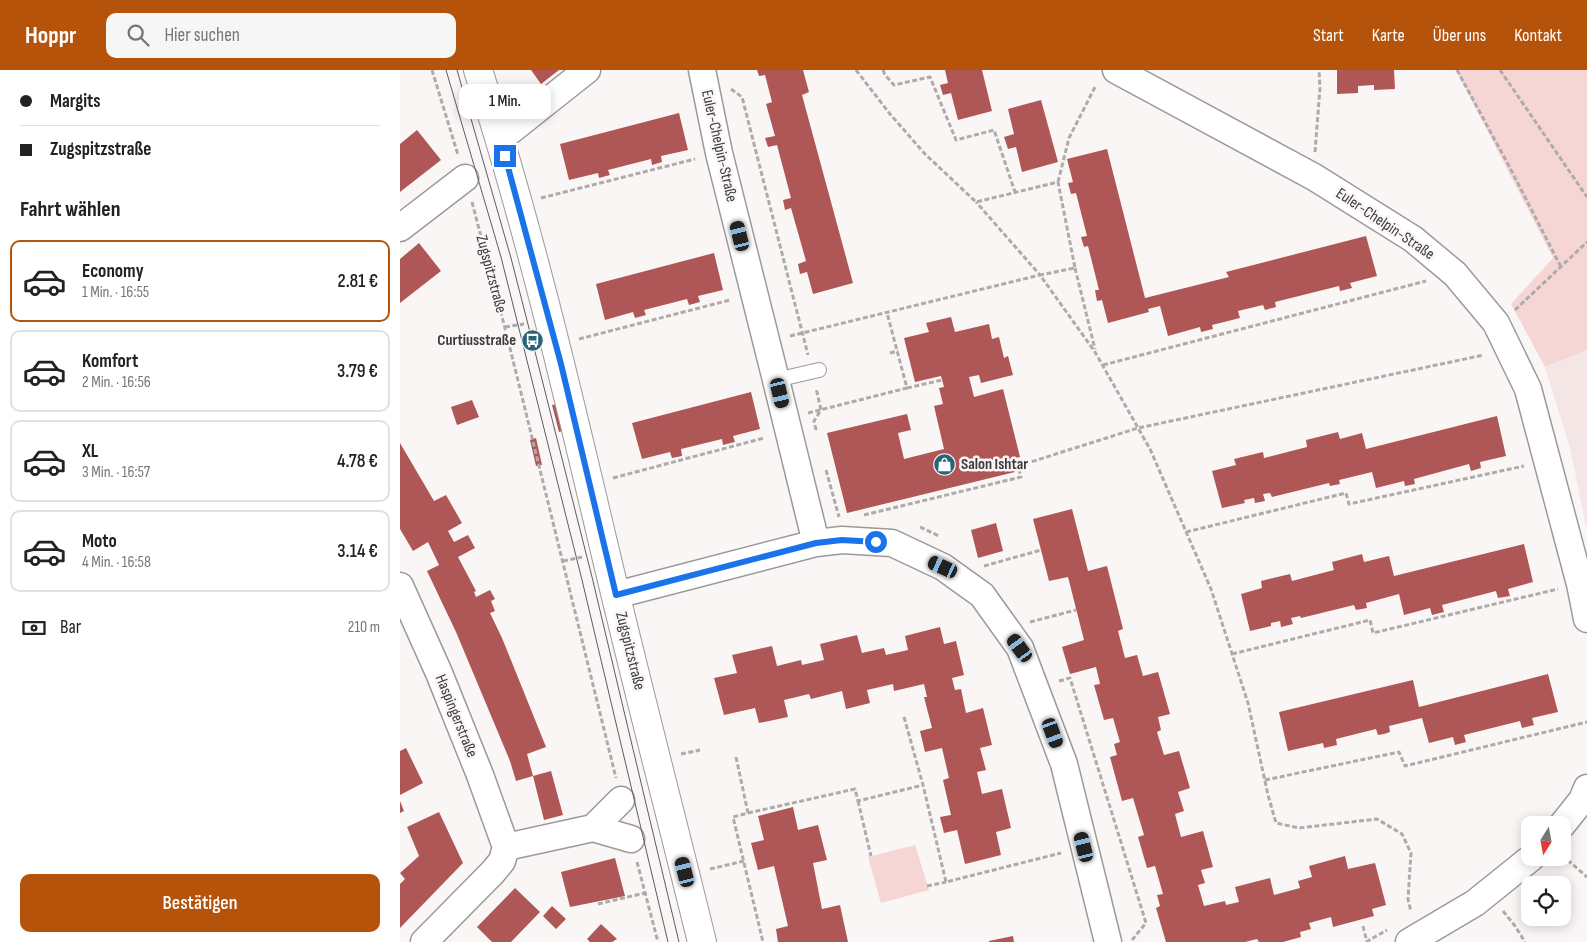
<!DOCTYPE html>
<html lang="de">
<meta charset="utf-8">
<style>
:root{--surface:#fff;--page:#f6f6f6;--text:#222;--muted:#767676;--line:#e0e0e0;--accent:#b45309}
body{margin:0;font-family:"Sofia Sans Condensed",sans-serif;background:var(--page);color:var(--text);height:100vh;display:flex;flex-direction:column;font-size:19px;white-space:nowrap}
*{box-sizing:border-box;margin:0}
p{font-size:16px;color:var(--muted)}
.icon{flex:none;width:28px;height:28px;fill:none;stroke:currentColor;stroke-width:2;stroke-linecap:round;stroke-linejoin:round}
.map{position:relative;flex:1;overflow:hidden}
.drawer{display:flex;flex-direction:column;background:var(--surface);width:400px}
.drawer>*{flex:none}
.banner{display:grid;align-content:center;height:110px;padding:0 20px;background:var(--surface)}
.needle{width:32px;rotate:191deg}
.controls{position:absolute;left:1121px;top:746px;display:grid;gap:10px}
.controls a{display:grid;place-items:center;width:50px;height:50px;border-radius:10px;background:var(--surface);box-shadow:0 2px 12px #0003;font-size:25px}
.end{position:absolute;width:22px;height:22px;margin:-11px;border:6px solid #1a73e8;background:#fff;box-shadow:0 0 0 2px #fff}
.from{border-radius:50%}
.bubble{position:absolute;height:35px;border-radius:10px;background:var(--surface);box-shadow:0 2px 12px #0003;font-size:16px;font-weight:600;line-height:35px;text-align:center}
.car{position:absolute;width:15px;height:30px;margin:-15px -8px;border-radius:6px;box-shadow:0 0 4px 1px #0007;background:linear-gradient(#222 24%,#8ab4d8 0 40%,#222 0 76%,#8ab4d8 0 86%,#222 0)}
.banner b{display:flex;align-items:center;gap:18px;height:48px;font-size:19px}
.banner b+b{border-top:1px solid var(--line)}
.banner i{width:12px;height:12px;background:var(--text)}
ul{padding:0;list-style:none}
li{display:flex;align-items:center;gap:15px;height:82px;margin:0 10px 8px;padding:0 10px;border:2px solid var(--line);border-radius:10px}
li div{flex:1}
li b{display:block;font-size:19px}
li em{font-style:normal;font-weight:600}
li.on{border-color:var(--accent)}
li>.icon{width:45px;height:45px;stroke-width:1.5}
h2{padding:0 20px;font-size:22px;line-height:60px}
.pay{display:flex;align-items:center;gap:12px;height:55px;padding:0 20px;font-size:19px}
.pay p{margin-inline-start:auto}
.button{display:flex;gap:10px;margin-top:auto;padding:10px 20px}
.button a{flex:1;height:58px;border-radius:10px;background:var(--accent);color:#fff;font-size:20px;font-weight:600;line-height:58px;text-align:center}
header{display:flex;align-items:center;gap:30px;box-sizing:border-box;height:70px;padding:0 25px;background:var(--accent);color:#fff}
header strong{font-size:24px}
nav{display:flex;gap:28px;margin-inline-start:auto;font-size:18px}
.search{width:350px;height:45px;background:var(--page);display:flex;align-items:center;gap:12px;box-sizing:border-box;padding:0 18px;border-radius:10px;color:var(--muted);font-size:19px}
main{display:flex;flex:1;min-height:0}
.map>svg:first-child{display:block}
.built{fill:#f3e6e5}
.green{fill:#f6d6d4}
.building{fill:#af5756}
.lines{fill:none;stroke-linecap:round;stroke-linejoin:round}
.lane-casing{stroke:#9d9999;stroke-width:16}
.street-casing{stroke:#9d9999;stroke-width:29}
.secondary-casing{stroke:#9d9999;stroke-width:30}
.path{stroke:#aeabab;stroke-width:3;stroke-dasharray:5 2.5;stroke-linecap:butt}
.lane{stroke:#fff;stroke-width:14}
.street{stroke:#fff;stroke-width:26}
.secondary{stroke:#fff;stroke-width:28}
.tram{stroke:#5d5c5c;stroke-width:1}
.route{stroke:#1a73e8;stroke-width:6}
.labels{text-anchor:middle;dominant-baseline:central;stroke-width:5;stroke-linejoin:round;paint-order:stroke}
.street-label{font-size:16px;fill:#3c3b3b;stroke:#faf6f5}
.poi-label{font-size:16px;font-weight:bold;fill:#3c3b3b;stroke:#faf6f5;text-anchor:end}
</style>
<header>
<strong>Hoppr</strong>
<div class="search"><svg class="icon" aria-label="search" viewBox="0 0 24 24"><circle cx="10" cy="10" r="6"/><path d="M15 15l6 6"/></svg>Hier suchen</div>
<nav><a>Start</a><a>Karte</a><a>Über uns</a><a>Kontakt</a></nav>
</header>
<main>
<section class="drawer">
<div class="banner">
<b><i class="from"></i>Margits</b>
<b><i></i>Zugspitzstraße</b>
</div>
<h2>Fahrt wählen</h2>
<ul>
<li class="on"><svg class="icon" aria-label="car" viewBox="0 0 24 24"><path d="M5 17H2v-5l4-1 3-4h7l3 4 3 1v5h-3M9 17h6M6 11h13"/><circle cx="7" cy="17" r="2"/><circle cx="17" cy="17" r="2"/></svg><div><b>Economy</b><p>1 Min. · 16:55</p></div><em>2.81 €</em></li>
<li><svg class="icon" aria-label="car" viewBox="0 0 24 24"><path d="M5 17H2v-5l4-1 3-4h7l3 4 3 1v5h-3M9 17h6M6 11h13"/><circle cx="7" cy="17" r="2"/><circle cx="17" cy="17" r="2"/></svg><div><b>Komfort</b><p>2 Min. · 16:56</p></div><em>3.79 €</em></li>
<li><svg class="icon" aria-label="car" viewBox="0 0 24 24"><path d="M5 17H2v-5l4-1 3-4h7l3 4 3 1v5h-3M9 17h6M6 11h13"/><circle cx="7" cy="17" r="2"/><circle cx="17" cy="17" r="2"/></svg><div><b>XL</b><p>3 Min. · 16:57</p></div><em>4.78 €</em></li>
<li><svg class="icon" aria-label="car" viewBox="0 0 24 24"><path d="M5 17H2v-5l4-1 3-4h7l3 4 3 1v5h-3M9 17h6M6 11h13"/><circle cx="7" cy="17" r="2"/><circle cx="17" cy="17" r="2"/></svg><div><b>Moto</b><p>4 Min. · 16:58</p></div><em>3.14 €</em></li>
</ul>
<div class="pay"><svg class="icon" aria-label="cash" viewBox="0 0 24 24"><path d="M3 7h18v10H3z"/><circle cx="12" cy="12" r="2"/></svg>Bar<p>210 m</p></div>
<div class="button"><a>Bestätigen</a></div>
</section>
<div class="map">
<svg width="1187" height="872" viewBox="0 0 1187 872">
<rect width="100%" height="100%" fill="#faf6f5"/>
<path class="built" d="M1187,280V460L1170,378L1145,297Z"/>
<path class="green" d="M1056,0H1187V280L1145,297L1111,234L1153,188Z
M515,775L529,820L481,833L468,787Z"/>
<path class="building" d="M131,0H159L141,14Z
M357,0H403L409,22L402,25L453,213L413,224L407,202L400,204L398,194L406,191L391,138L385,140L383,130L391,128L377,75L368,77L365,68L375,66L366,34L372,32L365,5L359,6Z
M545,0H582L592,41L558,50L551,23L543,25L540,15L548,13Z
M937,0H994L995,19L974,20V15L958,16V23L937,24Z
M641,30L658,92L622,102L616,77L608,79L604,67L614,64L608,39Z
M279,43L288,80L261,86L262,92L252,95L251,89L208,100L210,105L199,108L198,103L169,110L160,74Z
M17,60L41,90L0,122V74Z
M707,79L745,228L829,207L826,202L966,166L977,206L950,213L952,218L940,221L939,216L875,232L876,237L865,240L863,235L838,241L840,248L812,255L813,259L801,262L800,257L768,266L760,236L748,239L749,242L708,253L702,230L697,231L695,220H699L688,176L684,177L681,167L687,166L676,123L671,124L668,113L673,112L667,89Z
M19,173L41,201L0,233V189Z
M314,183L323,220L298,226L300,232L289,235L287,229L244,240L246,245L235,248L233,242L205,250L196,214Z
M551,247L555,262L589,254L592,269L599,267L604,288L608,286L613,305L581,313L579,305L569,307L574,327L603,319L620,387L612,389L615,402L447,443L427,363L507,344L511,360L498,363L504,389L544,379L534,336L543,334L539,318L544,317L541,306L515,312L504,268L529,262L526,253Z
M351,322L360,359L333,366L335,372L323,375L322,369L281,379L282,386L272,388L270,382L242,389L232,353Z
M72,330L79,347L57,355L51,337Z
M158,334L165,360L159,362L152,335Z
M1097,346L1106,386L1080,392L1081,398L1071,401L1069,394L1014,409L1015,414L1005,416L1004,411L976,418L972,402L939,410L940,414L930,416L929,413L872,427L870,423L863,424L865,431L855,433L854,428L844,430L845,433L822,438L812,401L836,395L834,389L863,382L864,388L907,377L906,370L938,362L940,369L962,363L966,379Z
M136,368L142,395L136,396L130,370Z
M0,373L34,431L46,425L62,453L48,461L54,472L68,465L75,478L58,487L76,521L74,522L76,527L90,520L95,529L91,531L95,541L90,543L102,568L146,677L127,684L133,706L116,711L110,691L56,562L27,501L39,495L28,472L13,481L0,459Z
M672,439L688,501L707,496L723,559L718,561L725,588L737,585L743,606L758,602L770,644L758,647L761,660L757,662L764,685L779,681L790,718L778,722L784,741L775,744L781,767L803,761L813,797L801,800L805,813L798,815L804,836L825,831L826,835L839,832L835,817L870,808L874,825L900,818L898,811L912,807L909,796L945,786L948,799L975,793L986,835L972,839L974,846L933,857L931,847L909,853L911,859L900,862L901,867L883,872H859L857,869L845,872H766L756,838L760,836L757,825L763,824L755,796L747,798L738,767L744,765L733,728L722,731L710,687L717,685L714,674L720,672L713,648L704,650L694,615L700,614L696,597L670,604L662,577L684,570L668,507L649,511L633,449Z
M596,453L603,481L578,488L571,460Z
M1124,474L1133,512L1108,519L1110,526L1098,528L1096,521L1042,535L1044,542L1032,545L1030,538L1004,545L999,524L966,533L967,538L956,540L954,535L901,548L900,546L891,548L893,554L881,557L880,551L871,553V556L850,561L841,524L862,518L861,511L890,504L892,511L934,500L932,492L962,484L964,492L989,486L994,506Z
M540,557L544,574L556,571L564,605L552,608L555,620L561,619L566,643L583,638L592,675L580,678L586,700L577,702L582,724L602,719L611,758L596,762L601,785L565,794L557,760L544,763L540,747L551,745L543,710L549,708L542,678L525,682L520,661L532,658L524,627H527L524,614L494,621L493,614L467,620L470,633L446,639L442,621L411,629L409,624L384,630L388,647L359,653L355,638L324,645L314,608L337,603L332,585L372,576L377,596L401,590L402,595L424,590L420,574L457,565L462,583L484,578L486,585L508,580L505,566Z
M1148,604L1158,642L1132,648L1134,655L1122,658L1120,651L1064,665L1066,672L1055,675L1053,667L1029,673L1022,648L989,656L990,662L984,664L978,665L976,659L936,669L937,675L924,678L923,673L888,681L879,642L1013,610L1019,637Z
M6,678L23,713L0,725V681Z
M151,701L163,745L144,750L133,706Z
M0,731L4,741L0,743Z
M393,737L398,760L418,755L427,790L413,793L422,839L440,835L448,872H378L376,859L388,856L374,796L358,800L351,773L364,770L358,746Z
M39,742L63,793L0,858V814L5,809L0,803L19,786L7,757Z
M215,788L225,826L170,837L161,802Z
M115,818L140,842L111,872H92L77,857Z
M152,836L166,849L156,859L143,846Z
M201,854L217,869L212,872H190L187,869Z
M613,866L614,872H589V871Z"/>
<g class="lines">
<defs>
<path id="lane" d="M376,310L419,300"/>
<path id="street" d="M302,0L319,83L376,310L416,473
M716,0L914,107L1013,169L1055,204L1096,253L1128,319L1180,514L1187,549
M100,69L187,0
M0,158L65,108
M0,516L39,603L80,705L106,777L102,791L93,802L24,872
M216,525L416,473L442,470L492,473L543,497L582,525L620,578L664,694L708,872
M1162,755L1182,730L1187,718
M193,758L221,730
M106,777L193,758L231,769
M1009,872L1075,833L1131,788"/>
<path id="secondary" d="M78,0C129,158 167,320 205,481C236,612 270,742 302,872"/>
</defs>
<use href="#lane" class="lane-casing"/>
<use href="#street" class="street-casing"/>
<use href="#secondary" class="secondary-casing"/>
<path class="path" d="M32,0L58,85
M456,0L490,44L525,84L576,132L658,112L675,198L640,205L695,282L750,379L811,519L848,633L868,725L876,753L899,758L977,749L1002,764L1011,783L1008,829L1011,842
M483,0L485,5L494,15L530,7L556,70L594,60L615,122
M1057,0L1109,96L1161,197
M1100,0L1187,127
M331,19L342,27L408,285
M915,82L920,18L919,0
M658,112L669,68L696,15
M141,128L295,89
M72,132L107,266L216,708
M675,198L695,279
M1115,240L1187,172
M105,257L124,254
M390,266L640,205L576,132
M179,269L330,230
M490,283L498,281
M703,295L1026,211
M507,318L542,310
M408,343L507,318L487,243
M416,360L414,351L421,340L416,318
M426,400L439,447
M213,408L364,368
M464,445L621,407L618,396L738,358L1084,285
M520,457L539,466
M786,462L946,423L949,434L1124,396
M163,491L182,487
M584,496L641,480
M630,552L676,540
M832,584L970,550L973,563L1158,519
M659,611L670,608L746,853L732,870
M504,647L523,715L546,812L661,783
M281,684L300,680
M336,687L348,743L333,747L363,872
M865,710L999,682L1005,696L1187,652
M458,731L471,786
M348,743L455,719L458,731L523,715
M1162,785L1187,807
M237,792L258,872
M310,799L344,791
M527,816L546,812
M198,834L245,823
M1103,841L1115,856L1125,872
M963,856L967,872
M966,872L987,860"/>
<use href="#lane" class="lane"/>
<use href="#street" class="street"/>
<use href="#secondary" class="secondary"/>
<path class="tram" d="M46,0L101,187L182,510L268,872
M57,0L111,188L132,270L192,507L279,872"/>
</g>
<g class="lines">
<path class="route" d="M105,86L161,294L216,525L416,473L442,470L476,472"/>
</g>
<defs>
<symbol id="bus-disc" viewBox="-11 -11 22 22"><circle r="9.5" fill="#26647a" stroke="#faf6f5"/><path d="M-5-6H5V4H4V6H2V4H-2V6H-4V4H-5ZM-3.5-4V0h7V-4ZM-3.5 1.2v1.5H-2V1.2ZM2 1.2v1.5H3.5V1.2Z" fill="#fff"/></symbol>
<symbol id="shop-disc" viewBox="-11 -11 22 22"><circle r="9.5" fill="#26647a" stroke="#faf6f5"/><path d="M-5-2.5h2.3a2.7 3.5 0 0 1 5.4 0H5L5.5 6h-11ZM-1.5-2.5h3a1.5 2.3 0 0 0-3 0Z" fill="#fff"/></symbol>
</defs>
<g fill-rule="evenodd">
<use href="#bus-disc" x="120" y="258" width="25" height="25"/>
<use href="#shop-disc" x="532" y="382" width="25" height="25"/>
</g>
<g class="labels">
<g class="street-label">
<text transform="translate(319 76) rotate(77)">Euler-Chelpin-Straße</text>
<text transform="translate(985 154) rotate(34)">Euler-Chelpin-Straße</text>
<text transform="translate(91 204) rotate(75)">Zugspitzstraße</text>
<text transform="translate(230 581) rotate(76)">Zugspitzstraße</text>
<text transform="translate(56 646) rotate(68)">Haspingerstraße</text>
</g>
<g class="poi-label">
<text x="116" y="270">Curtiusstraße</text>
<text x="561" y="394" text-anchor="start">Salon Ishtar</text>
</g>
</g>
</svg>
<div class="controls">
<a><svg class="needle" viewBox="-14 -14 28 28"><path d="M0-13l5 13h-10z" fill="#e53935"/><path d="M0 13l5-13h-10z" fill="#767676"/></svg></a>
<a><svg class="icon" aria-label="locate" viewBox="0 0 24 24"><circle cx="12" cy="12" r="6"/><path d="M12 2v4M12 18v4M2 12h4M18 12h4"/></svg></a>
</div>
<i class="end from" style="left:476px;top:472px"></i>
<i class="end" style="left:105px;top:86px"></i>
<div class="bubble" style="left:59px;top:14px;width:92px">1 Min.</div>
<i class="car" style="left:340px;top:166px;rotate:346deg"></i>
<i class="car" style="left:380px;top:323px;rotate:167deg"></i>
<i class="car" style="left:543px;top:497px;rotate:295deg"></i>
<i class="car" style="left:620px;top:578px;rotate:324deg"></i>
<i class="car" style="left:653px;top:663px;rotate:160deg"></i>
<i class="car" style="left:684px;top:777px;rotate:346deg"></i>
<i class="car" style="left:285px;top:802px;rotate:346deg"></i>
</div>
</main>
